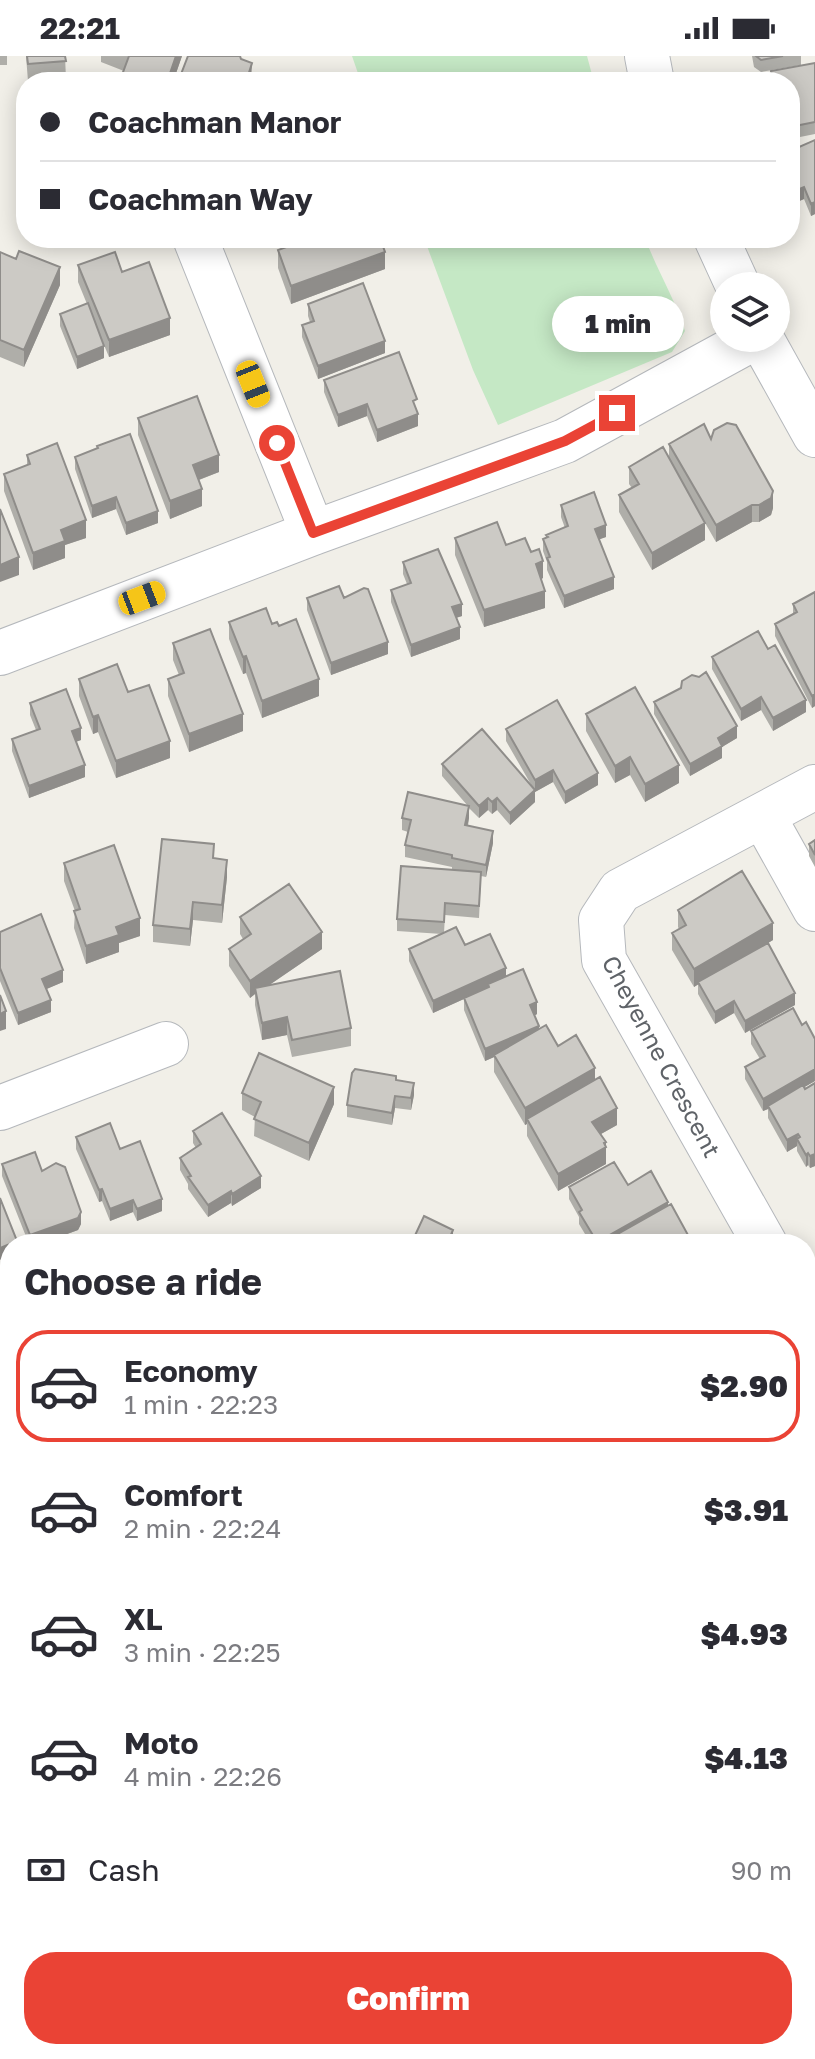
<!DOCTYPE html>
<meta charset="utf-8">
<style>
:root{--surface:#fff;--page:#f7f7f7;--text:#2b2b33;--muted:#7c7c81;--line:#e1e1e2;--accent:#ea4335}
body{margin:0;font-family:"Golos Text",sans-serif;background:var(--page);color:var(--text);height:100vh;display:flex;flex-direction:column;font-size:30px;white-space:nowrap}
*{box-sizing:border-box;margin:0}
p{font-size:26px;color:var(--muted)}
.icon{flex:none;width:44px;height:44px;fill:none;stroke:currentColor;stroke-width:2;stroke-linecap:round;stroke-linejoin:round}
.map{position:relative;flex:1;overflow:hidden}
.panel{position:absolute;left:0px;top:1178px;width:816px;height:826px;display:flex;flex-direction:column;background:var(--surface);border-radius:32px 32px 0 0;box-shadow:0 4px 20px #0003}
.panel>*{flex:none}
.top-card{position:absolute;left:16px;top:16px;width:784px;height:176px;border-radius:32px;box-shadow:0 4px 20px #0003;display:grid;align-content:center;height:176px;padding:0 24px;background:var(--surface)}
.buttons{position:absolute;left:710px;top:216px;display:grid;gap:16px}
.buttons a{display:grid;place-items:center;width:80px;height:80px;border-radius:50%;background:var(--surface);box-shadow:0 4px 20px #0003;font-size:40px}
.end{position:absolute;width:36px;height:36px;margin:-18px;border:10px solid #ea4335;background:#fff;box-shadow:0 0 0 4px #fff}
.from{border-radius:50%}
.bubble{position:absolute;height:56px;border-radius:28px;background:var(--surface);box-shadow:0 4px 20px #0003;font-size:26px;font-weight:800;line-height:56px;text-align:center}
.car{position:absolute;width:24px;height:48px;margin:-24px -12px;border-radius:10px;box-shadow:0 0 6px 2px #0007;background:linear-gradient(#f5c518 24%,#345 0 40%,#f5c518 0 76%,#345 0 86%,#f5c518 0)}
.top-card b{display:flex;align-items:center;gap:28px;height:76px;font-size:30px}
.top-card b+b{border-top:2px solid var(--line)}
.top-card i{width:20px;height:20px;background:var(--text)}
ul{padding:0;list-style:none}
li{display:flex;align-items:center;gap:24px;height:112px;margin:0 16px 12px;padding:0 8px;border:4px solid transparent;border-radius:32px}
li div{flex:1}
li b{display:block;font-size:30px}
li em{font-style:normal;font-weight:800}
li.current{border-color:var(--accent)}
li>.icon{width:72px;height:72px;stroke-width:1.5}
h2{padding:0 24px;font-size:36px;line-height:96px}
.pay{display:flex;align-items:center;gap:20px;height:88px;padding:0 24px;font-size:30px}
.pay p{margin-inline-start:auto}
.action{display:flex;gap:16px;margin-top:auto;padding:16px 24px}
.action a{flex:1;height:92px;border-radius:32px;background:var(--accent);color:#fff;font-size:32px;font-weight:800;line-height:92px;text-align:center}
.status{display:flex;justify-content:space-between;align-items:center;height:56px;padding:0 40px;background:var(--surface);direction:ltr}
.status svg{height:22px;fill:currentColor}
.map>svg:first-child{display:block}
.green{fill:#c5e8c5}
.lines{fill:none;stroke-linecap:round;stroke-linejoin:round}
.minor-casing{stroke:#b5b8bc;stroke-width:46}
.minor{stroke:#fff;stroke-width:44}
.wall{fill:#afaea9}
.shaded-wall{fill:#8f8d8a}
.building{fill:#cccac5;stroke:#8f8d8a;stroke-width:2}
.route{stroke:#ea4335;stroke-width:10}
.labels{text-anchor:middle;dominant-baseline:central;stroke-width:6;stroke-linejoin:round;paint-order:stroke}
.street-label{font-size:24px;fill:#5f6368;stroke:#fff}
</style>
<div class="status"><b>22:21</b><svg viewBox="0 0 49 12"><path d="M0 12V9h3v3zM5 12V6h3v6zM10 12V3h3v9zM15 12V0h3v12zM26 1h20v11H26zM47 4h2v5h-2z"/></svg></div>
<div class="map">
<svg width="815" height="2003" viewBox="0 0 815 2003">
<rect width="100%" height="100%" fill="#f1efe8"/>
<path class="green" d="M352,0H587L594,26H361Z
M424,182H645C657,214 675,243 685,275L672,296L498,369L473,314Z"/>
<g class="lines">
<defs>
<path id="minor" d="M647,0L652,26
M195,182L313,477
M716,182L738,230
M761,282L815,379
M0,597L313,477L565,385L754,282
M763,760L815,853
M0,1052L166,988
M765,1188L604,904L601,864L620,835L815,731
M806,1260L815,1276
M0,1774H10
M806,1778H815"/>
</defs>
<use href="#minor" class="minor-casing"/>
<use href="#minor" class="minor"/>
</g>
<path class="wall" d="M0,0H7V9H0Z
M26,0H65L66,23L28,25Z
M101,0H182L173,26H122L124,15L101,6Z
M752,0H801V9L761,16L754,11Z
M815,7V78L790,83V26H771V15Z
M815,84V158L811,160L804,143L790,149Z
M298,182H380L385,213L291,248L278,212V194L300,186Z
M0,196L60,229L24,311L0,301Z
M78,209L122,216L170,279L109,301L99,277L104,302L77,313L60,270V258L87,248L78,226Z
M308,248L385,297L318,323L302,281V269L310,266L308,260Z
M324,324L417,354L418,370L377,386L367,360L338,371L324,336Z
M138,362L219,416L199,424L202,450L170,463L138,379Z
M711,383L773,452L771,459L759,466H752L716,486L696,451L705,484L652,514L619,456V439L632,432L629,428V411L669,404V388Z
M97,390L158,467L126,479L116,453L92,462L75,413V401L97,393Z
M27,399L86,482L65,489V502L33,514L4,435V418L27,409Z
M561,449L606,481L599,483L614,533L564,552L547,514V506L543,495V483L546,482V479L565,472L561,461Z
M455,482L506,489L531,496L543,522L541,523L545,552L484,571L455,499Z
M403,506L462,560L456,562L460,583L411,601L391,546V534L407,528L403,518Z
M815,536V650L812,652L775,580V568L793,559V548Z
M307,542H344L388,598L331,619L307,554Z
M229,566L272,568L319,640L262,662L246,617L243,618L229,583Z
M173,587L243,675L189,696L168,640V623L179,619L173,604Z
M768,593L806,656L773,675L761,654L741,665L712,613V601Z
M79,623L128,636L170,702L116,722L98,676L93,678L79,640Z
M654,646L737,682L722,691V702L690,720L654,658Z
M30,647L81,684L76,686L85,721L29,742L12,695V683L36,674L30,659Z
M586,658L679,727L645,746L630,719L615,727L586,675Z
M506,673L598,729L565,748L553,726L535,736V746L510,769L497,754L492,758L488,754L479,762L469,752V762L468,770L493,787L486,821L481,820L479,862L445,859L444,877L465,889L506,920L537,958L534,960L539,973L595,1024L617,1069L601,1078L606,1108L558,1135L527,1080V1068L525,1069L494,1016V1001L485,1005L464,954V943L433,957L409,905V893L442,878L397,875V863L452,814V811L405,801V789L408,776L402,774V762L467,749L442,720V708L533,732L506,685Z
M815,784V811L809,800V788Z
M214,803L227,821L222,867L193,864L190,890L153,886V869Z
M64,807L140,880L119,887V896L86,908L74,872L75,855L64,825Z
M678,854L773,884L750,898L795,949L745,977L734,957L715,968L698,938V928L694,931L672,894V877L679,873L678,871Z
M240,861L322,893L268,930L351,972V990L292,1001L287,979L262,984L255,949V938L250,942L229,910V893L243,883L240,878Z
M0,876L63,926L46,933L51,956L18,969L0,925Z
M751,975L815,1025L804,1031L805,1033L815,1027V1110L810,1112L808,1109L806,1111L797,1095V1090L787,1096L768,1062V1053L763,1055L745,1023V1011L760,1003L751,988Z
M396,1024L414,1039L411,1054L395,1052L392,1069L347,1061V1049Z
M242,1037L334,1048L309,1105L254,1080L255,1061L242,1054Z
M193,1075L261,1132L232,1150L231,1147L208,1161L188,1133V1128L180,1114V1102L196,1092L193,1087Z
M76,1081L120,1093L162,1155L137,1165L133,1156L110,1165L102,1145L99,1146L76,1093Z
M2,1108L42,1115L81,1168L78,1174L40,1188H29L2,1120Z
M628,1129L668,1150L688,1188H591L579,1168V1161L569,1143V1131Z
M806,1504H815V1724H806Z
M809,1844H815V1918H810Z"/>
<path class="shaded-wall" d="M176,0H182L173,26H167Z
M252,7L251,26H246Z
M804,131V143L790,149V137Z
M815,146V158L811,160V148Z
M385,196V213L291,248V230Z
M60,211V229L24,311V294Z
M170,262V279L109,301V284Z
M385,285V297L318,323V310Z
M104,290V302L77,313V301Z
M367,348V360L338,371V359Z
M418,358V370L377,386V374Z
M219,399V416L193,426V409Z
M202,433V450L170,463V445Z
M773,435V452L771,459L759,466V449Z
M116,441V453L92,462V450Z
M752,449V466L716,486V469Z
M158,455V467L126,479V467Z
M86,464V482L65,489V502L33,514V497L61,474Z
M705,467V484L652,514V497Z
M606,469V481L595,485V473Z
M19,501V519L0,526V509Z
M543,505V522L536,526V508Z
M614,521V533L564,552V540Z
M545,535V552L484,571V554Z
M462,548V560L452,563V551Z
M460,571V583L411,601V589Z
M388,586V598L331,619V607Z
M246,600V617L243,618V601Z
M319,623V640L262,662V645Z
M815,638V650L812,652V640Z
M761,641V654L741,665V653Z
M806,644V656L773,675V662Z
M243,658V675L189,696V678Z
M98,659V676L93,678V661Z
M737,670V682L722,691V702L690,720V708L718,682Z
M81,672V684L72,687V675Z
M170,685V702L116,722V705Z
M630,701V719L615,727V710Z
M85,709V721L29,742V730Z
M679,709V727L645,746V728Z
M553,714V726L535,736V746L510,769V757L535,734V724Z
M598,717V729L565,748V736Z
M488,742V754L479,762V750Z
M497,742V754L492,758V746Z
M469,750V762L465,781V769Z
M493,775V787L486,821V809Z
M227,804V821L222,867V849Z
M193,846V864L190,890V873Z
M140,862V880L119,887V896L86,908V890L116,871Z
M773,867V884L694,931V913Z
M322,876V893L256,938L255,932V938L250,942V925Z
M506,912V924L488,928V932L433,957V945Z
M63,914V926L42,935V923Z
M795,937V949L745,977V965Z
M51,944V956L18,969V957Z
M734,945V957L715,968V956Z
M537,946V958L530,962V949Z
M6,955V973L0,975V958Z
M287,961V979L262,984V967Z
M539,970V982L485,1005V993Z
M595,1012V1029L527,1063V1068L525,1069V1052Z
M815,1013V1025L769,1052L768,1050V1053L763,1055V1043Z
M414,1027V1039L411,1054V1042Z
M334,1031V1048L309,1105V1087Z
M395,1040V1052L392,1069V1057Z
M617,1052V1069L592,1083V1066Z
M798,1078L797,1090L787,1096V1084Z
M606,1086V1108L558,1135V1118Z
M808,1097V1109L806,1111V1099Z
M815,1098V1110L810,1112V1100Z
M261,1120V1132L232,1150V1138Z
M102,1133V1145L99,1146V1134Z
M231,1135V1147L208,1161V1149Z
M162,1143V1155L137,1165V1153Z
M133,1144V1156L110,1165V1153Z
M668,1146V1158L615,1188H597V1186Z
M81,1156V1168L78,1174L40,1188H30V1179Z
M453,1174V1188H447Z
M688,1179V1188H672Z
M17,1185V1188H10V1200L0,1204V1192Z
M815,1479V1491L806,1493V1481Z"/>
<path class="building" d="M27,0H65L66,5L28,8Z
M129,0H176L167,26H141L122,19Z
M188,0H240L241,3L252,7L246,26H178Z
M756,0H783L761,4Z
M815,7V66L790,71V26H773L771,15Z
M815,84V146L811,148L804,131L790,137V95Z
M311,182H380L385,196L291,230L278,194Z
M19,195L60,211L24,294L0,284V196L16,203Z
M115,196L122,216L149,206L170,262L109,284L78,209Z
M363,227L385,285L318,310L302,269L314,265L308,248Z
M88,247L104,290L77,301L60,258Z
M399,296L417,343L413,345L418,358L377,374L367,348L338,359L324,324Z
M197,340L219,399L193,409L202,433L170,445L138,362Z
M727,367L736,369L773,435L771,442L759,449H752L716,469L669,388L704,368L711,383L714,374Z
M130,378L158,455L126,467L116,441L92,450L75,401L98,392L97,390Z
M57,387L86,464L61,474L65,485L33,497L4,418L30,408L27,399Z
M663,391L705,467L652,497L619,439L639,428L629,411Z
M594,436L606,469L595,473L614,521L564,540L547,502L550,501L543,483L548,481L546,479L568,470L561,449Z
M0,453L19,501L0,509Z
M497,466L506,489L525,482L531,496L539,493L543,505L536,508L545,535L484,554L455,482Z
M438,493L462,548L452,551L460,571L411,589L391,534L411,527L403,506Z
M339,530L344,542L364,532L368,533L388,586L331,607L307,542Z
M815,536V638L812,640L775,568L797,556L793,548Z
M266,552L272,568L277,566L279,570L296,563L319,623L262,645L246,600L243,601L229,566Z
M210,573L243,658L189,678L168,623L184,617L173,587Z
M758,575L768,593L775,589L806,644L773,662L761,641L741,653L712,601Z
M117,608L128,636L149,629L170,685L116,705L98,659L93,661L79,623Z
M706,616L737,670L718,682L722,690L690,708L654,646L681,632L682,625L692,619L699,621Z
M635,631L679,709L645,728L630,701L615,710L586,658Z
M66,633L81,672L72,675L85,709L29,730L12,683L40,673L30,647Z
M557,644L598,717L565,736L553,714L535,724L506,673Z
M482,673L535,734L510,757L497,742L492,746L488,742L479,750L442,708Z
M408,736L469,750L465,769L493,775L486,809L452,802V799L405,789L411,764L402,762Z
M162,783L214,788L213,802L227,804L222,849L193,846L190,873L153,869Z
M815,784V799L809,788Z
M114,789L140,862L116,871L119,879L86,890L74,855L80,853L64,807Z
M401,810L481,816L479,850L445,847L444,866L397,863Z
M742,815L773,867L694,913L672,877L686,869L678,854Z
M289,828L322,876L250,925L229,893L251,878L240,861Z
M41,858L63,914L42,923L51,944L18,957L0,912V876Z
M456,871L465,889L490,878L506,912L433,945L409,893Z
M768,887L795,937L745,965L734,945L715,956L698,926Z
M523,913L537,946L530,949L539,970L485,993L464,942L489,931L488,928Z
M340,915L351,972L292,984L287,961L262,967L255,932Z
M0,939L6,955L0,958Z
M793,952L802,969L806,966L815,983V1013L763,1043L745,1011L765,1000L751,975Z
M546,969L558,990L576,979L595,1012L525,1052L494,999Z
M259,997L334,1031L309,1087L254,1063L261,1046L242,1037Z
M355,1013L396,1020V1024L414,1027L411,1042L395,1040L392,1057L347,1049L352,1017Z
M600,1021L617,1052L592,1066L606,1086L604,1087L606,1091L558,1118L527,1063Z
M815,1027V1098L810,1100L808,1097L806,1099L797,1083L800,1081L798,1078L787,1084L768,1050L803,1029L805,1033Z
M222,1057L261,1120L232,1138L231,1135L208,1149L188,1121L191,1120L180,1102L201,1088L193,1075Z
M110,1067L120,1093L140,1085L162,1143L137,1153L133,1144L110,1153L102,1133L99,1134L76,1081Z
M35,1096L42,1115L56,1107L65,1111L81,1156L78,1162L30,1179L2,1108Z
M614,1106L628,1129L651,1115L668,1146L597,1186L579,1156L582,1154L569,1131Z
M0,1142L17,1185L0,1192Z
M671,1148L688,1179L672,1188H600Z
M424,1160L453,1174L447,1188H411Z
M815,1431V1479L806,1481V1434Z
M806,1504H815V1564H806Z
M806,1570H815V1631L806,1630Z
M806,1642H815V1707H806Z
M809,1844H815V1906H810Z"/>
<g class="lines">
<path class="route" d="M277,387L313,477L565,385L617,357"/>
</g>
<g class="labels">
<g class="street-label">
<text transform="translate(662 1000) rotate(62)">Cheyenne Crescent</text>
</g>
</g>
</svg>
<div class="buttons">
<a><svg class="icon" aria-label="layers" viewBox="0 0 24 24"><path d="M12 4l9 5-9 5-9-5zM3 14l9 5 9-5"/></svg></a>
</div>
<i class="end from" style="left:277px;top:387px"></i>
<i class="end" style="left:617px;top:357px"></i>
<div class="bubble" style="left:552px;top:240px;width:132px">1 min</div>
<i class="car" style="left:253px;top:328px;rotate:158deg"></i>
<i class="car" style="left:142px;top:542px;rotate:69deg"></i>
<div class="top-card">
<b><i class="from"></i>Coachman Manor</b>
<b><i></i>Coachman Way</b>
</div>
<section class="panel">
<h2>Choose a ride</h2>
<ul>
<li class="current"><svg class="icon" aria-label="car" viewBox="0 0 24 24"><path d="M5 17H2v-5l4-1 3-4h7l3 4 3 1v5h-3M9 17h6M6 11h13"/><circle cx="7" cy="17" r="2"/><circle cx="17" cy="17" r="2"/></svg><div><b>Economy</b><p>1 min · 22:23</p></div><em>$2.90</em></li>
<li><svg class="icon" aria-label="car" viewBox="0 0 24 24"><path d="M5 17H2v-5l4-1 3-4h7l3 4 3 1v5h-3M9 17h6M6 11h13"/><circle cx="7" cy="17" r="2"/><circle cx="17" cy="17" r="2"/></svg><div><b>Comfort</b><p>2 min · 22:24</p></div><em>$3.91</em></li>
<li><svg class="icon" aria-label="car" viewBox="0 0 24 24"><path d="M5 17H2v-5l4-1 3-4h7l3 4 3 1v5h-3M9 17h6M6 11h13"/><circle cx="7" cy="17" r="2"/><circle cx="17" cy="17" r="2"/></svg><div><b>XL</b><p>3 min · 22:25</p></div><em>$4.93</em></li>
<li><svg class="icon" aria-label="car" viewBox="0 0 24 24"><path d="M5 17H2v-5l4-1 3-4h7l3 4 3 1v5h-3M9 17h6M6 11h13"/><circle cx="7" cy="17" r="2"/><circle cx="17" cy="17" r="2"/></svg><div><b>Moto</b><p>4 min · 22:26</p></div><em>$4.13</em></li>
</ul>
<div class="pay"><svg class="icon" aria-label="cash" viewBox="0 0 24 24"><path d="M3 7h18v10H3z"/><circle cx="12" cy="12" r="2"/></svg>Cash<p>90 m</p></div>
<div class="action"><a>Confirm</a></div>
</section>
</div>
